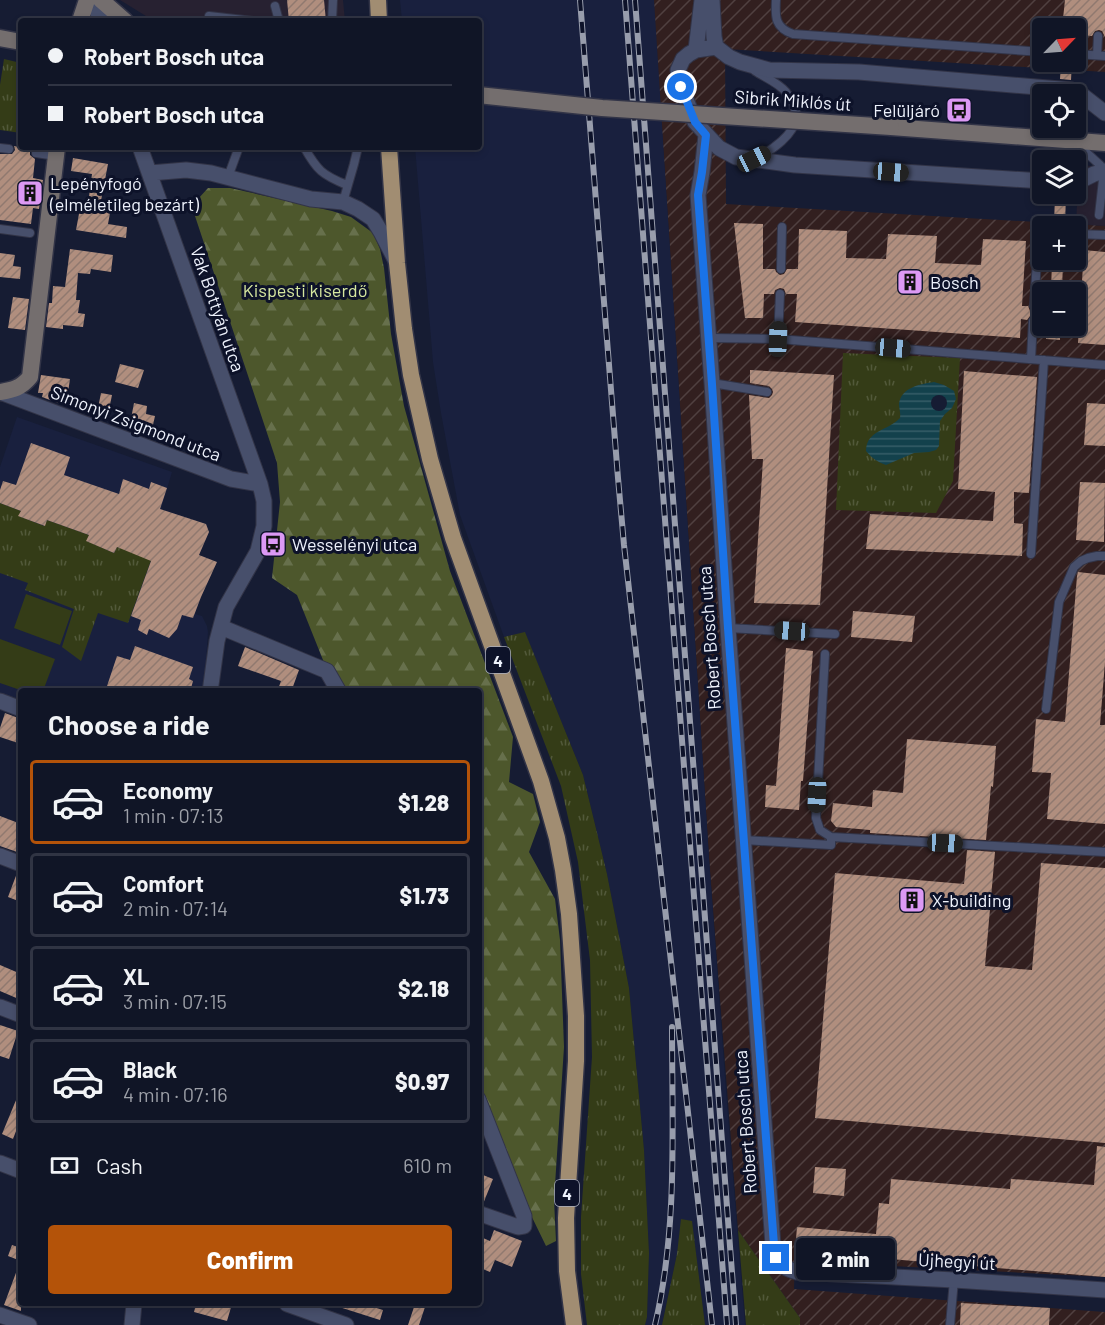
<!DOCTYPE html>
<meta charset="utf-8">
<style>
:root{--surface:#101526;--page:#191e2e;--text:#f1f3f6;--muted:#9c9fa7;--line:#303443;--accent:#b45309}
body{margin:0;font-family:Barlow,sans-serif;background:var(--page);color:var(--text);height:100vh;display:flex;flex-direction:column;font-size:22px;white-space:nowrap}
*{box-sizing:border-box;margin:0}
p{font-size:20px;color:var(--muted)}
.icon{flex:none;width:33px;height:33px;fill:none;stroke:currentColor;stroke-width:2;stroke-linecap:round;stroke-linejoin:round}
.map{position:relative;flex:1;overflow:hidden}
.panel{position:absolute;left:18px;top:688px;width:464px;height:618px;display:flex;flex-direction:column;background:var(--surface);border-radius:6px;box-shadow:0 3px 9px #0003,0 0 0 2px var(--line)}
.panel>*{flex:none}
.guide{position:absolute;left:18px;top:18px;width:464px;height:132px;border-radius:6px;box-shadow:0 3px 9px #0003,0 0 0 2px var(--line);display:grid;align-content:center;height:132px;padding:0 30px;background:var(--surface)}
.needle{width:39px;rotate:65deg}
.tools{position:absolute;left:1032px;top:18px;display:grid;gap:12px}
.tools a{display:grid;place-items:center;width:54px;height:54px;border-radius:6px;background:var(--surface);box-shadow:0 3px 9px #0003,0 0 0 2px var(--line);font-size:30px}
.end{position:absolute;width:27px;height:27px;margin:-14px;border:8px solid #1a73e8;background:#fff;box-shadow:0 0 0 3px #fff}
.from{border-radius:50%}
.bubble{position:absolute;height:42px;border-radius:6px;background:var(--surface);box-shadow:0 3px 9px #0003,0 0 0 2px var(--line);font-size:20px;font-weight:800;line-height:42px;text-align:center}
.car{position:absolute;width:18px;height:36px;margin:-18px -9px;border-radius:8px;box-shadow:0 0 4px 2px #0007;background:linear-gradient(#222 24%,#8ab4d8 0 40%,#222 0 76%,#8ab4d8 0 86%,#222 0)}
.guide b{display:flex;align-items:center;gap:21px;height:57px;font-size:22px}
.guide b+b{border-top:2px solid var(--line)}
.guide i{width:15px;height:15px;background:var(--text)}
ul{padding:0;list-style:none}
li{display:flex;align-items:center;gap:18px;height:84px;margin:0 12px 9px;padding:0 18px;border:3px solid var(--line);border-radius:6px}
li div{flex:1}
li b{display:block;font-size:22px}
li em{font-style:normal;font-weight:800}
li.on{border-color:var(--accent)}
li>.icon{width:54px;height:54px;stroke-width:1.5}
h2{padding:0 30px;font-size:27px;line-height:72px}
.pay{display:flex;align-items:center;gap:15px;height:66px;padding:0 30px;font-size:22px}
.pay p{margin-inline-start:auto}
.cta{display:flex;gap:12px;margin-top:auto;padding:12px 30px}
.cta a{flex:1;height:69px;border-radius:6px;background:var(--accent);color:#fff;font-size:24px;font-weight:800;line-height:69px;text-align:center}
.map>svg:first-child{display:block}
.commercial{fill:#272131}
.industrial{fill:url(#industrial-furrows);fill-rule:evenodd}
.built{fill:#19203e}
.grass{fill:url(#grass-tufts)}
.forest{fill:url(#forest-firs)}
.garden{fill:#343c17}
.water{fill:url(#water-rules)}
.pier{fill:#161c33}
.building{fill:url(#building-hatch)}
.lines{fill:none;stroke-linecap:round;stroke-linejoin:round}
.service-casing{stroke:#323447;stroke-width:10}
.minor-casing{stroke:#323447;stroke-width:17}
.tertiary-casing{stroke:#323447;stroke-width:19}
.secondary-casing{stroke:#323447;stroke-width:19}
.primary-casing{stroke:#323447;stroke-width:19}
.service{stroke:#474f6b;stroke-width:8}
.minor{stroke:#474f6b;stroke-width:15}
.tertiary{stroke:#474f6b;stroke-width:16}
.secondary{stroke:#746e6e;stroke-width:16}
.primary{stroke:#a18d72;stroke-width:16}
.rail-casing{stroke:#989dac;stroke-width:6}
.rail{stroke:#0d1229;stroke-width:4;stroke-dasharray:11;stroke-linecap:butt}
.secondary-bridge-casing{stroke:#323447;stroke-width:19;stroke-linecap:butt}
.secondary-bridge{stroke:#746e6e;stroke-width:16}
.route{stroke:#1a73e8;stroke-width:8}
.labels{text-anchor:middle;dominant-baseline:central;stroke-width:6;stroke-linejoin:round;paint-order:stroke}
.shield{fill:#0d1229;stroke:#aaafbd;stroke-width:1.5}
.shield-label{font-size:16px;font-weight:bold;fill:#eef2fc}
.street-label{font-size:18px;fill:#eef2fc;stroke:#0d1229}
.poi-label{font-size:18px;fill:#eef2fc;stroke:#0d1229;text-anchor:start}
.park-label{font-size:18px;fill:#d6e79f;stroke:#0d1229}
</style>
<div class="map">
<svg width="1105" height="1325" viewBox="0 0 1105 1325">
<defs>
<pattern id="industrial-furrows" width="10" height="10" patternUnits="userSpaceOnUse" patternTransform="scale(1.5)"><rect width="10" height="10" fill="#321f1f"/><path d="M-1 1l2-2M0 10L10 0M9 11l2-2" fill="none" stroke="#504040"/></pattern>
<pattern id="grass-tufts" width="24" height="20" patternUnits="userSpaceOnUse" patternTransform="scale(1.5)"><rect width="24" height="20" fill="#343c17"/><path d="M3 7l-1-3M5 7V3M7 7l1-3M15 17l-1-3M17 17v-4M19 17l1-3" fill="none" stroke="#52593a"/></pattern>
<pattern id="forest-firs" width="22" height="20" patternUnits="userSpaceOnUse" patternTransform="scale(1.5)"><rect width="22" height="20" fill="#4d572c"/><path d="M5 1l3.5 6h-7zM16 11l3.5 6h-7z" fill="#67704c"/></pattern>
<pattern id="water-rules" width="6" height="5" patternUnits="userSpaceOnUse" patternTransform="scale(1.5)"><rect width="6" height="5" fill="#13414c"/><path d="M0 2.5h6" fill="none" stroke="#365d67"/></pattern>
<pattern id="building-hatch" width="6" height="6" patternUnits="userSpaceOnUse" patternTransform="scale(1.5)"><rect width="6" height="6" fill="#b08e7e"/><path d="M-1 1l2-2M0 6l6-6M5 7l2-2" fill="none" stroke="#90796f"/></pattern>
</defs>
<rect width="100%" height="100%" fill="#161c33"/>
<path class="commercial" d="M120,0H343L345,21H154Z
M1079,165L1105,167V226L1076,224Z"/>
<path class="industrial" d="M653,0H1105V72L725,49L726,204L1105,226V1277L795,1261L794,1289L1105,1312V1325H800V1318L738,1230L709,858L669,235ZM1042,28H1076V62H1042ZM1042,226H1076V260H1042ZM1042,292H1076V326H1042Z"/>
<path class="built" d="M400,0H654L709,858L726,1091L745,1325H705L692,1222L682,1219L677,1254L662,1325H645L647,1317L649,1253L644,1150L629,988L607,874L583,775L525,633L504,637L460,515L441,413L433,362L415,147H478V21H402Z
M17,417L172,472L161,509L206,524L209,532L199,555L217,562L201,597L195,614L202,616L207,626L208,632L204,691L21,692V701L0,693V467Z"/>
<path class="grass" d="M4,59L21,63V133L0,130V85Z
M843,353L960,358L953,481L936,513L836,510Z
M0,503L21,511L19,516L44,526L47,520L89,535L87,541L114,553L117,547L153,555L128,623L98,613L81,661L62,647L74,609L25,590L28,583L0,573Z
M525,632L583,775L607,874L629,988L644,1150L649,1253L647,1317L645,1325H587L581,1274V1217L592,1057L590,960L578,862L561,786L504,637Z
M681,1219L692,1221L705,1325H662L677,1254Z
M738,1230L800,1318V1325H746Z"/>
<path class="forest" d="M208,188H230L332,211L351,217L373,233L380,249L384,268L391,334L404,406L450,571L513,737L509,782L533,794L540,822L529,852L555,899L560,940L564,1047L554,1200L556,1241L546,1246L529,1211L512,1185L479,1090L478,692L339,691L327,670L297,595L272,578L280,502L277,463L193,210L198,199Z"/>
<path class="garden" d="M26,594L72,611L60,645L14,628Z
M0,639L55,659L43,691H23L0,683Z"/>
<path class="water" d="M934,382L944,385L954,391L956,399L952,408L945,414L940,421L939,446L936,450L929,452L914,453L886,465C877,462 872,458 866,451C866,430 888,431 900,418C901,413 899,409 899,404C901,387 921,384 934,382Z"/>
<path class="pier" d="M931 403a8 8 0 1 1 16 0a8 8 0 1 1-16 0Z"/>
<path class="building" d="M287,0H324L326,21H289Z
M1065,0H1105V37L1102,31L1099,30L1095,31L1092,36L1076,35V28H1062Z
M1061,62H1072L1071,80L1060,79Z
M14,146L32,148L30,152V155L35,159L33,178L43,180L39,209L33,208L31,224L0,220V154H12L15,150Z
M1057,150L1068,151V160H1057Z
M73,158L108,164L99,211L110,213L108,224L127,227L126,238L76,230L81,203L88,204L92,174L71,171Z
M1055,194H1066L1065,226H1054Z
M734,223L763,224V269H775L776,272L780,275L784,274L787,269H798L799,229L847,231L846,258L886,259L888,234L937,236L935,263L981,265L983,239L1026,241L1022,306H1028L1030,311L1034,312L1039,310L1040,307H1042V320H1039L1037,316L1033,315L1030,316L1027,320L1021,319L1020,338L795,322L797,294H786L784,289L780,288L775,290L774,294H764L763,318H745Z
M70,249L113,255L111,272L91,269L90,274L78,273L76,300H80L78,313L85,314L83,327L63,325V329L46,327L49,303H52L53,286L65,287Z
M1084,250L1105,252V345L1078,343Z
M0,253L15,255L13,266L21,267L20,279L0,277Z
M1052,260H1063L1062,292H1051Z
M13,297L29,299L25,330L8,328Z
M1047,326H1060V340L1046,339Z
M120,364L144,370L138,388L115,382Z
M750,370L834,375L820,605L754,603L763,459H752L749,395L769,398L772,395L773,392L772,389L769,386L750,383Z
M964,371L1037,377L1029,493L1014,492V523L1023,524L1022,556L866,549L870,514L993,521L995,492L958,489Z
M41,375L70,379L66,406L42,397L43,393H38Z
M101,393L112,395L108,415L97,413Z
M134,403L147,406L146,414L155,416L151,434L129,429Z
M1087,403L1105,404V446L1084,445Z
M31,443L70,457L64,475L119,494L123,479L149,489L151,482L167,488L160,509L206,524L209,532L199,555L217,562L201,597L193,618L182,615L177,629L169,638L149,629L147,635L138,630L141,620L131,616L151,561L117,547L114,553L86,541L89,535L47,520L45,526L18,516L21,511L0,503V490L3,481L16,485Z
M1080,482L1105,483L1104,542L1076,540Z
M1078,572L1105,575V662L1100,725H1105V824L1047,819L1051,773L1032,772L1036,719L1065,722L1077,576Z
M853,611L915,616L912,642L851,637Z
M135,646L193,667L189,679L193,681L190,692H105L117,656L130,660Z
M245,647L299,670L291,692H277L281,681L238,666Z
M786,648L813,651L803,781H801L799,810L765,807L766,785L776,786Z
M5,713L21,719V744L0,737V728Z
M907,739L996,746L993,787L991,786L986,840L870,833V830L836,827L831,821L833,803L872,807L873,790L903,793Z
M0,816L21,824V843L17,852L0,846Z
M967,850L995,852L985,966L1032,970L1041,863L1105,868V1143L815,1118L835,873L964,884Z
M17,873L21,874V902L8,897Z
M0,965L21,974V1000L0,991Z
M0,1025L18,1031L9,1059L0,1056Z
M21,1088V1118L13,1139L2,1134Z
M1097,1146L1105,1147V1277L795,1251L797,1227L876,1234L879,1203L889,1204L891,1179L1010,1189L1011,1179L1094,1185Z
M815,1167L846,1169L844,1196L813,1193Z
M478,1173L493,1179L483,1204H478Z
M494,1230L522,1241L512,1267L495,1260L490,1272L478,1267V1248L483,1238L490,1241Z
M12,1245L21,1248V1261L8,1256Z
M20,1262H21V1311L4,1305Z
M961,1303L1050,1308L1049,1325H960Z
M196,1304H232L227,1321L194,1312Z
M336,1304H371L370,1306L383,1310L380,1320L336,1306Z
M415,1304H426L419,1325H408Z"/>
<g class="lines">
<defs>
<path id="service" d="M776,0C775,17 775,28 793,34L1042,52
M275,6L279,21
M209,16L253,21
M332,21L333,0
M1076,54L1105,56
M1097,55L1098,36
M755,71C764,77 779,83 786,92C791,98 797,110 796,118C794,135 772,150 758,157
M1077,144L1100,165L1104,171L1099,215
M304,147C317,170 322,175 347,185
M0,148L9,149
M36,153L56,156
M228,177L239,147
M343,202L354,164L358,147
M0,229L30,233
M1076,234L1105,235
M781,269L782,227
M1034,306L1039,231L1042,232
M709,338L778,339L1105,365
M778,339L780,294
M1031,359L1033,321
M712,383L767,392
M1031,554L1044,360
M728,628L835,634
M825,654L816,818L820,830L831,837L1105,852
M1046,709L1059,602L1074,567L1081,561L1088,558L1097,556H1105
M744,840L831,845V837
M950,1325L954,1280"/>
<path id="minor" d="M712,0L714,37L716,47
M696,50L702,0
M706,135L702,172L698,195L712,383L728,628L773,1245C776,1262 780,1267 797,1272L954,1280L1105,1290
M140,147L260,484L264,501V526L258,551L226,607L217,641L210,692
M150,173L186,170L211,173L311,199L343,202L358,209L373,219L381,232L396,261
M1042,181L795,165L736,157L719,148L695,122L681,87L678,70L683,59L689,54L696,50L716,47L729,57L740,62L769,70L859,72L1072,90L1078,92L1105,113
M1076,183L1094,174L1105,171
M0,392L231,479L260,484
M221,627L327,671L339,692
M0,701L21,709
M0,856L21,864
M0,1007L21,1015
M478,1099L524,1216V1226L518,1227L478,1213
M0,1163L21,1171
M287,1304L346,1325
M0,1315L29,1325
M132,1325L134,1304"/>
<path id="tertiary" d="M94,0L101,21"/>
<path id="secondary" d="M101,0L125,21
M80,21L87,0
M0,38L21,42
M891,127L1105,143
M0,392C13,390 21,388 30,377L57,147"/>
<path id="primary" d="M378,0L379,21
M389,147L397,263L404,329L411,375L430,459L453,538L541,781L557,838L563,870L569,914L576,1016V1061L566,1218L567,1271L574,1325"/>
</defs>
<use href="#service" class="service-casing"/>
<use href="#minor" class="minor-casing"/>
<use href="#tertiary" class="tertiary-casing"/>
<use href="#secondary" class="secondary-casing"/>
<use href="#primary" class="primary-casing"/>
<use href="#service" class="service"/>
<use href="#minor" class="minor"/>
<use href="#tertiary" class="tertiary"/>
<use href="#secondary" class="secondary"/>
<use href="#primary" class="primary"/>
<defs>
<path id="rail" d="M580,0L618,478L624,545L712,1325
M625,0L727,1325
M635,0L736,1325
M655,1325C678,1228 672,1126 672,1027"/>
</defs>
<use href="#rail" class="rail-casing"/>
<use href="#rail" class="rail"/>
<defs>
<path id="secondary-bridge" d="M478,95L602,108L891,127"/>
</defs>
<use href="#secondary-bridge" class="secondary-bridge-casing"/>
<use href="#secondary-bridge" class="secondary-bridge"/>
</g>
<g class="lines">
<path class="route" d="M681,87L695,122L706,135L702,172L698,195L712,384L728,628L774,1245L776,1258"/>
</g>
<defs>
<symbol id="bus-square" viewBox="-11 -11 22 22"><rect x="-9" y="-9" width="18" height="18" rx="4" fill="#dc99f4" stroke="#0d1229"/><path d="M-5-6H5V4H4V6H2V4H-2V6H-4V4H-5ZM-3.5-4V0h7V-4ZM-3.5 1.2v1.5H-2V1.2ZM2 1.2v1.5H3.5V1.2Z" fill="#111"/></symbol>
<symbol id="building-square" viewBox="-11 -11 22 22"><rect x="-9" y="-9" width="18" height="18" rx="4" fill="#dc99f4" stroke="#0d1229"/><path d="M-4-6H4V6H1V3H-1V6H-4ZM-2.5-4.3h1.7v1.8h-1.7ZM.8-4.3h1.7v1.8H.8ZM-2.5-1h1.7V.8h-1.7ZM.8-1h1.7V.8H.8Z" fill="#111"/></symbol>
</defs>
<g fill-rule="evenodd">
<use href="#bus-square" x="944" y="95" width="30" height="30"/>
<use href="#building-square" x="15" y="178" width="30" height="30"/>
<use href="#building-square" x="895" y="267" width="30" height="30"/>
<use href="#bus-square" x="258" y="529" width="30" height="30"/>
<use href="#building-square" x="897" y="885" width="30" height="30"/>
</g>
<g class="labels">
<g class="shield">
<rect x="486" y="647" width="24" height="26" rx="4.5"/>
<rect x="555" y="1180" width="24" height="26" rx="4.5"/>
</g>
<g class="shield-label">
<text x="498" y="660">4</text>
<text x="567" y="1193">4</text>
</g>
<g class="street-label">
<text transform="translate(793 100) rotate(4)">Sibrik Miklós út</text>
<text transform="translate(218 309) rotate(71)">Vak Bottyán utca</text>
<text transform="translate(136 423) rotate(21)">Simonyi Zsigmond utca</text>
<text transform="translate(709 638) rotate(-94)">Robert Bosch utca</text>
<text transform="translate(745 1122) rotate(-94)">Robert Bosch utca</text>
<text transform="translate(957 1261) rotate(3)">Újhegyi út</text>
</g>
<g class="poi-label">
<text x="940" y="110" text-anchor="end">Felüljáró</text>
<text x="50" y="183">Lepényfogó<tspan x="50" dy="21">(elméletileg bezárt)</tspan></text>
<text x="930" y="282">Bosch</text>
<text x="292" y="544">Wesselényi utca</text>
<text x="932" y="900">X-building</text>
</g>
<g class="park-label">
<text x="305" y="290">Kispesti kiserdő</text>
</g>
</g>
</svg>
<div class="tools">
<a><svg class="needle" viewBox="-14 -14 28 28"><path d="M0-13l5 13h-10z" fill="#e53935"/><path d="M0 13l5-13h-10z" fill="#9c9fa7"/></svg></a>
<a><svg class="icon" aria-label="locate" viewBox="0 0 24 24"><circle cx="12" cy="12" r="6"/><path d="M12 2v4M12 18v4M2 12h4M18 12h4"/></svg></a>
<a><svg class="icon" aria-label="layers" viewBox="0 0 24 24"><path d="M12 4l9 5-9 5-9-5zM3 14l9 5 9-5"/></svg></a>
<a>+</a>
<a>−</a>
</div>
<i class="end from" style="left:681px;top:87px"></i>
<i class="end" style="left:776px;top:1258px"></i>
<div class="bubble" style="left:796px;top:1238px;width:99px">2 min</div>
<i class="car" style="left:754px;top:159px;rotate:64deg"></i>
<i class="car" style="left:891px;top:172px;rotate:94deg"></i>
<i class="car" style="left:778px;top:339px;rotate:2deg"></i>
<i class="car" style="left:893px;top:348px;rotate:95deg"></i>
<i class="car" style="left:792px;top:631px;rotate:274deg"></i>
<i class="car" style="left:817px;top:795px;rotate:183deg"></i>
<i class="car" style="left:945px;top:843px;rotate:93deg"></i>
<div class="guide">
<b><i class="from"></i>Robert Bosch utca</b>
<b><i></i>Robert Bosch utca</b>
</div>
<section class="panel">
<h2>Choose a ride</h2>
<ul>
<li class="on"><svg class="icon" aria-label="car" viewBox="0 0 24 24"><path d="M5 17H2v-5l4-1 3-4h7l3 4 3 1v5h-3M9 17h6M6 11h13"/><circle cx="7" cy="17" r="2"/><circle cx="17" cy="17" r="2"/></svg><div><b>Economy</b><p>1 min · 07:13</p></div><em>$1.28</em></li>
<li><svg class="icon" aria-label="car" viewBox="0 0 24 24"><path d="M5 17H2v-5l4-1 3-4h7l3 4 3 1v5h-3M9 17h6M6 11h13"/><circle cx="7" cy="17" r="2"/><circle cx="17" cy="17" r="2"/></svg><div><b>Comfort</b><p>2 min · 07:14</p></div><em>$1.73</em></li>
<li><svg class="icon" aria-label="car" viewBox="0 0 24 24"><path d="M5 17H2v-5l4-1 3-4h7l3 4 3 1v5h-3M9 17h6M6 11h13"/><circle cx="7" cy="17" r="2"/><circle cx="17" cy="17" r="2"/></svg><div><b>XL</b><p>3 min · 07:15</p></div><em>$2.18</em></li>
<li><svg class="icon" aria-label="car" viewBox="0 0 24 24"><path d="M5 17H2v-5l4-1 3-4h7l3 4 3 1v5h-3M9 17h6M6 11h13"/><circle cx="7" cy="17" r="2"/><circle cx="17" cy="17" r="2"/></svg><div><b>Black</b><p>4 min · 07:16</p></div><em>$0.97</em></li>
</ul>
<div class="pay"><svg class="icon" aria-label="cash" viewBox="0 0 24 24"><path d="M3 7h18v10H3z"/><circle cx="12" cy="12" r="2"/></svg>Cash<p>610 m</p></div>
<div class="cta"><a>Confirm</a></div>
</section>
</div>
